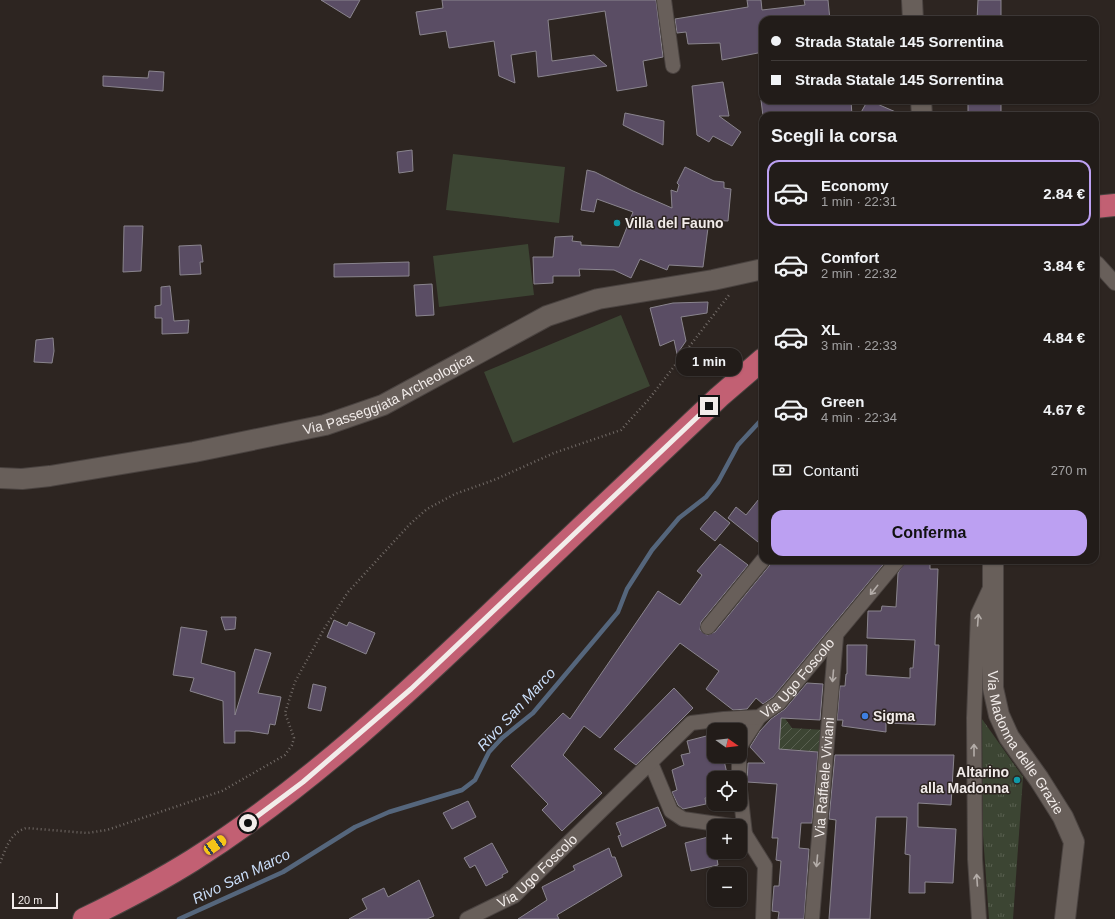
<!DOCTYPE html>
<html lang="it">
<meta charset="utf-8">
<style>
:root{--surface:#221c19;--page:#2a2522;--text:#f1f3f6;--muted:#a2a1a2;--line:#3f3a38;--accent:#bca0f2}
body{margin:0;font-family:Arial,sans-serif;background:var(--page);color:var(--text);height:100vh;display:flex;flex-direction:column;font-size:15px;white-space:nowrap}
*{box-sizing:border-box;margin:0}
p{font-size:13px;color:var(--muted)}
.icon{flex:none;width:22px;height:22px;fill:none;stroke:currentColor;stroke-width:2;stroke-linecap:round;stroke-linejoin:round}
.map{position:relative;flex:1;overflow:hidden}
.panel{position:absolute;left:759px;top:112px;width:340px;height:452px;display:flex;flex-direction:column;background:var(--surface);border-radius:12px;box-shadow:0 1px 3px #0004,0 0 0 1px var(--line)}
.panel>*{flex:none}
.guide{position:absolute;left:759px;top:16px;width:340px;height:88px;border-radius:12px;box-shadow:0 1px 3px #0004,0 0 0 1px var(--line);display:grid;align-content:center;height:88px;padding:0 12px;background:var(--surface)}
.needle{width:26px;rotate:104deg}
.tools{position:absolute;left:707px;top:723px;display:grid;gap:8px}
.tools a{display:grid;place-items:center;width:40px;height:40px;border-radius:8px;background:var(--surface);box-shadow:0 1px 3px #0004,0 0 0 1px var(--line);font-size:20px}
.scale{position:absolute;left:12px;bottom:10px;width:46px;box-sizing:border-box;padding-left:4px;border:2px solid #f2ecea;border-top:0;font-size:11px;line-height:14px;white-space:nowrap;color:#f2ecea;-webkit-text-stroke:3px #2d2521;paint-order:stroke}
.end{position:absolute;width:18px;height:18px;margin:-9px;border:5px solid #f2ecea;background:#111;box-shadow:0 0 0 2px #111}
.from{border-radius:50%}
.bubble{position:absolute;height:28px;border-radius:12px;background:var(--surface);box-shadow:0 1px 3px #0004,0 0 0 1px var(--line);font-size:13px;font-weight:700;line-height:28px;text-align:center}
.car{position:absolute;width:12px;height:24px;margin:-12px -6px;border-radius:5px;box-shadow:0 0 3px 1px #0007;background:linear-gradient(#f5c518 24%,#345 0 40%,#f5c518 0 76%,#345 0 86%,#f5c518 0)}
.guide b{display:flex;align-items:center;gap:14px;height:38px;font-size:15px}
.guide b+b{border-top:1px solid var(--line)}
.guide i{width:10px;height:10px;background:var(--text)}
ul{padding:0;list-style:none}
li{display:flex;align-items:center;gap:12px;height:66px;margin:0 8px 6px;padding:0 4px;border:2px solid transparent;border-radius:12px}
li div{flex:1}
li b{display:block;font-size:15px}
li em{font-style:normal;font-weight:700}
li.current{border-color:var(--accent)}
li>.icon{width:36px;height:36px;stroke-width:1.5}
h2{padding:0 12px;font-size:18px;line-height:48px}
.pay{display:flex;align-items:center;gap:10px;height:44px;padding:0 12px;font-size:15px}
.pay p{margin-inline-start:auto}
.button{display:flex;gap:8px;margin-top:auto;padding:8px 12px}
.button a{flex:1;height:46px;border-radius:12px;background:var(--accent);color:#111;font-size:16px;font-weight:700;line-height:46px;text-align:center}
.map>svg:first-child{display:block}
.park{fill:url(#park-tufts)}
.garden{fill:url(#garden-furrows)}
.pitch{fill:#3c4533}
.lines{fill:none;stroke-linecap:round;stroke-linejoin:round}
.stream{stroke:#55667c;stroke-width:4.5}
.building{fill:#5a4d64;stroke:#8a858e}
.street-casing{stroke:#4a4340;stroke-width:16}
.secondary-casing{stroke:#4a4340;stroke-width:22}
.highway-casing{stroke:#4a4340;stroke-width:24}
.path{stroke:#726b67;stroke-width:2.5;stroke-dasharray:1 3;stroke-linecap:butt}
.street{stroke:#685f5a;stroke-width:14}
.secondary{stroke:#685f5a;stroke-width:20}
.highway{stroke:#c26073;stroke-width:22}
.oneway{stroke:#b4ada9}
.route{stroke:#f2ecea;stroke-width:5}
.culture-dot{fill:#0f9aa8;stroke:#2d2521;stroke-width:1.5}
.shop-dot{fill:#3f7fe0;stroke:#2d2521;stroke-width:1.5}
.labels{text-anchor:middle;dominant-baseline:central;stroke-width:3;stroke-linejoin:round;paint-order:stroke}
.poi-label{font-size:14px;font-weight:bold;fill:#f2ecea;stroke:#2d2521;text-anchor:start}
.street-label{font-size:14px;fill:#f2ecea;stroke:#2d2521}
.water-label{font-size:15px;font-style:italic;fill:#c9ddf8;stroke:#2d2521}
</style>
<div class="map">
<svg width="1115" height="919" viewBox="0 0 1115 919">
<defs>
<pattern id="park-tufts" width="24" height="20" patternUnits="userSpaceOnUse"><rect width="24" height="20" fill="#3c4533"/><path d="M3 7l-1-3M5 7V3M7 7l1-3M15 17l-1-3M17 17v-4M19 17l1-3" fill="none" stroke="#596051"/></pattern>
<pattern id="garden-furrows" width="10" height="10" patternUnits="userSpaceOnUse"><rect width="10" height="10" fill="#3c4533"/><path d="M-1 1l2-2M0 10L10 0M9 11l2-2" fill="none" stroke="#596051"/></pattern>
</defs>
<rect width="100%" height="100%" fill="#2d2521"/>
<path class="park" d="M982,719L1023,777L1013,919H989L983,835Z"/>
<path class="garden" d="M781,713L792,728L825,730L824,752L788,749L785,776H777Z"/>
<path class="pitch" d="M453,154L565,167L559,223L446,210Z
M528,244L534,295L439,307L433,256Z
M621,315L650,386L513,443L484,372Z"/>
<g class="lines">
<path class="stream" d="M179,919L283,872L355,827L389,812L462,790L475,780L489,752L502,738L533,713L618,612L627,589L652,550L679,518L706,497L718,482L738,445L763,418"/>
</g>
<path class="building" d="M321,0H360L350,18Z
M442,0H656L663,57L643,61L647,86L617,91L605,11L548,20L552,61L594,55L607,66L538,77L536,51L511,55L515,83L499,76L494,41L449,48L446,31L420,35L416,12L443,8Z
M747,0H761L762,10L805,5L804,0H828L830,20H763V52L722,60L720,43L688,44L686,32L677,33L675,19L748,7Z
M978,0H1001V20H977Z
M149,71L164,72L163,91L103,86V76L148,78Z
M723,82L729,116H719L741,132L732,146L713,136L709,142L697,135L692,86Z
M761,100H851L852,116H763Z
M868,100L905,116H859Z
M968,100H1001V116H968Z
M625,113L664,121L663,145L623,125Z
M412,150L413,171L399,173L397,152Z
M685,167L714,181L724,182V188L731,189L728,221L709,220L703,267L669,265L667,270L640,259L631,278L614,270L579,269L580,276H553V283L534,284L533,257H553L555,237L573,236L572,241L581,242V245L619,247L633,212L597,199L594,212L581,210L587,170L595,172L633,191L672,208L671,190L677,192L679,185L677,183Z
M124,226H143L141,271L123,272Z
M201,245L203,262H200L201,274L180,275L179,246Z
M409,262V276L334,277V264Z
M432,284L434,315L416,316L414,285Z
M170,286L174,321L189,320L188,333L162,334V318H155V306L161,305V287Z
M708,302L707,313L681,317L686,341L677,354L674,340L660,346L650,308L673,303Z
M53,338L54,351L52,363L34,362L36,340Z
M763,494V546L728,518L736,507L746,515Z
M715,511L730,523L715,541L700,529Z
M720,544L748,565L701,622L700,630L707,635L715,632L774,560H887L773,697L763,704L756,698L747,709L733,710L706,689L719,671L680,643L600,738L584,726L563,755L602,793L562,831L542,810L548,804L511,766L563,713L570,719L658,591L680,605L702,575L697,571Z
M906,560H930V569H938L935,645H939L935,725L886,723V732L842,726L843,720H837L840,686H845L846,674H847V645H867L866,675L910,678V668H913L915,640L867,638L868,611H881L882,606L896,607L898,573Z
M221,617H236L235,629L225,630Z
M334,620L347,626L349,622L375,633L366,654L327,637Z
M181,627L207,631L201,663L235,672V715L255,649L271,653L258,693L281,697L275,725L270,724L268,734L249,731H235V743H224L223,701L190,691L194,678L173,675Z
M807,683L823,684L820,720L781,718L779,749L818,752L812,823H801L799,848L809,849L804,919H778L779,912L772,911L774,886H779L781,861L776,860L778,838H772L777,784L747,782L748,763H765L750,747L760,731L771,719L785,709Z
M313,684L326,687L321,711L308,708Z
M674,688L693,708L636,765L614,749Z
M714,734V756H723L728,778H714V797L705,798L706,804L683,809L678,805L672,792L677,790L672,770L684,765L681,755L690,753L687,741Z
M835,755H954L951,805L918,803V827L956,829L953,883L925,882V893H909L910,855L905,854L907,817H876L870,919H829L836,820L829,819Z
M468,801L476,817L452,829L443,813Z
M658,807L666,826L622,847L618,836L621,835L616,823Z
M712,836L714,852H716L718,865L691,871L685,843Z
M492,843L508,872L502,875L503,877L486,886L475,865L470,868L464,858Z
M609,848L612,857H615L622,876L557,915L559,919H518L547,900L542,887L575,870L573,866Z
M419,880L434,916L427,919H349L367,909L362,899L384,888L388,897Z"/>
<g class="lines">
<defs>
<g id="street">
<path d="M664,0L673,66"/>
<path d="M1097,263L1115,283"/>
<path d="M708,627L763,560"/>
<path d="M740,746L759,717"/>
<path d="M651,763L671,811L683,819L731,826"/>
<path d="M739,778V756"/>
<path d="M740,790L745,834"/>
<path d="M740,831L745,834L765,866L763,919"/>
<path id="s1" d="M467,919L514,896L691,723L724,719L759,717L779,703L898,560"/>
<path id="s2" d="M812,919L836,637"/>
<path d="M979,919L975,859L974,718L978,614L991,586"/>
</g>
<g id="secondary">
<path d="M912,0L913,20"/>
<path d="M921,100L922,116"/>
<path id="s3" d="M0,478L22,479L50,476L194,452L325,425L383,405L547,316L598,299L713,280L763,269"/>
<path id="s4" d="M993,560V688L999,715L1009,737L1039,779L1063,817L1074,842L1065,919"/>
</g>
<path id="highway" d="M1095,207L1115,205
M84,919C121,901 158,882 193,860C309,786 409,692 508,597C578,530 648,464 719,397L763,359"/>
</defs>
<use href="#street" class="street-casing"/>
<use href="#secondary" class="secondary-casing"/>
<use href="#highway" class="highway-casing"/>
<path class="path" d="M0,863C6,848 10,833 26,828L87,833L107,830L222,791L285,755L292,745L294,738L285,713L295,682L324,629L348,592L410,524L427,509L455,494L494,480L554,453L621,430L649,399L729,295"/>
<use href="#street" class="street"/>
<use href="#secondary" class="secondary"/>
<use href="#highway" class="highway"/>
</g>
<defs><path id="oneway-shaft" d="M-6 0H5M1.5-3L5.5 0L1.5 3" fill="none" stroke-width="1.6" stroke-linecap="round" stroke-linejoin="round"/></defs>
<g class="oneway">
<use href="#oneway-shaft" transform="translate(874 590) rotate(129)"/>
<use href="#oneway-shaft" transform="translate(978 620) rotate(-86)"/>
<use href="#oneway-shaft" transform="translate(833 676) rotate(95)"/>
<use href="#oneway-shaft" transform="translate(974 750) rotate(-90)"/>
<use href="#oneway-shaft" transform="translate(817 861) rotate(95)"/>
<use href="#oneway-shaft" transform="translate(977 880) rotate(-94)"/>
</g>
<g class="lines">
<path class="route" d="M248,823L303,782L411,689L709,406"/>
</g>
<g class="culture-dot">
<circle cx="617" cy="223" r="4"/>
<circle cx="1017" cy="780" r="4"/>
</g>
<circle class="shop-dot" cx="865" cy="716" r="4"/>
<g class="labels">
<g class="poi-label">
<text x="625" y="223">Villa del Fauno</text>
<text x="873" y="716">Sigma</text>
<text x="1009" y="772" text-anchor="end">Altarino<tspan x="1009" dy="16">alla Madonna</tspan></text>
</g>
<g class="street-label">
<text stroke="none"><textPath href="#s3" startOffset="400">Via Passeggiata Archeologica</textPath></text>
<text stroke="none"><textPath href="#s1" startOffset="423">Via Ugo Foscolo</textPath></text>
<text stroke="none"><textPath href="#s4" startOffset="191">Via Madonna delle Grazie</textPath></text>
<text stroke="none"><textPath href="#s2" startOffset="142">Via Raffaele Viviani</textPath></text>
<text stroke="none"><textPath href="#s1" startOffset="86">Via Ugo Foscolo</textPath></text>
</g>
<g class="water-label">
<text transform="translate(516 709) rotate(-47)">Rivo San Marco</text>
<text transform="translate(241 876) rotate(-26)">Rivo San Marco</text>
</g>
</g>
</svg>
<div class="tools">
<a><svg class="needle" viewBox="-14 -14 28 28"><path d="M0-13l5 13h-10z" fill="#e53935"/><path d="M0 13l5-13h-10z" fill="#a2a1a2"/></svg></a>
<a><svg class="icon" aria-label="locate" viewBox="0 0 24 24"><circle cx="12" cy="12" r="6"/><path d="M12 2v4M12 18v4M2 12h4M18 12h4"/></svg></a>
<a>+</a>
<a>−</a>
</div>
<div class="scale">20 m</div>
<i class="end from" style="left:248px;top:823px"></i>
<i class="end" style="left:709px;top:406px"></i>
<div class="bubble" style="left:676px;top:348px;width:66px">1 min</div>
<i class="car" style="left:215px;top:845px;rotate:56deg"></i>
<div class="guide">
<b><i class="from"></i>Strada Statale 145 Sorrentina</b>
<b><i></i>Strada Statale 145 Sorrentina</b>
</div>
<section class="panel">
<h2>Scegli la corsa</h2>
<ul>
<li class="current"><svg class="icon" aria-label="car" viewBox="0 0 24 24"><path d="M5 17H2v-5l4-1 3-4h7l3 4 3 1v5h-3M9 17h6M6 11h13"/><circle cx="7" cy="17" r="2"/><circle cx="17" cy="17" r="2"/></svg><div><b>Economy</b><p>1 min · 22:31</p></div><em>2.84 €</em></li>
<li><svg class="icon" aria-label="car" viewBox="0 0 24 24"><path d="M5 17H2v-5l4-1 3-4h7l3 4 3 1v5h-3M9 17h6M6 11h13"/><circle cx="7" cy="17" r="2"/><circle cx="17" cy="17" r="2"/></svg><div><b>Comfort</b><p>2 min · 22:32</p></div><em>3.84 €</em></li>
<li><svg class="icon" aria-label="car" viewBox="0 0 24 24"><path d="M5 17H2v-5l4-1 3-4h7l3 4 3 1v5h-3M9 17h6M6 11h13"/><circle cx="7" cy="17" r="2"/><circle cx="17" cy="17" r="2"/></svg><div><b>XL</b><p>3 min · 22:33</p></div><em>4.84 €</em></li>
<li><svg class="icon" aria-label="car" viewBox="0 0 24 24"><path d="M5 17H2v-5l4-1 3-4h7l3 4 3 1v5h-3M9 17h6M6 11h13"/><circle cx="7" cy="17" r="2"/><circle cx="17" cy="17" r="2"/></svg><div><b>Green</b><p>4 min · 22:34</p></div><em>4.67 €</em></li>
</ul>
<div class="pay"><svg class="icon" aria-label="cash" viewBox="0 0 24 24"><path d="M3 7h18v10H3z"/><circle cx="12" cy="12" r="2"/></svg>Contanti<p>270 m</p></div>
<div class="button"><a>Conferma</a></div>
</section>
</div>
